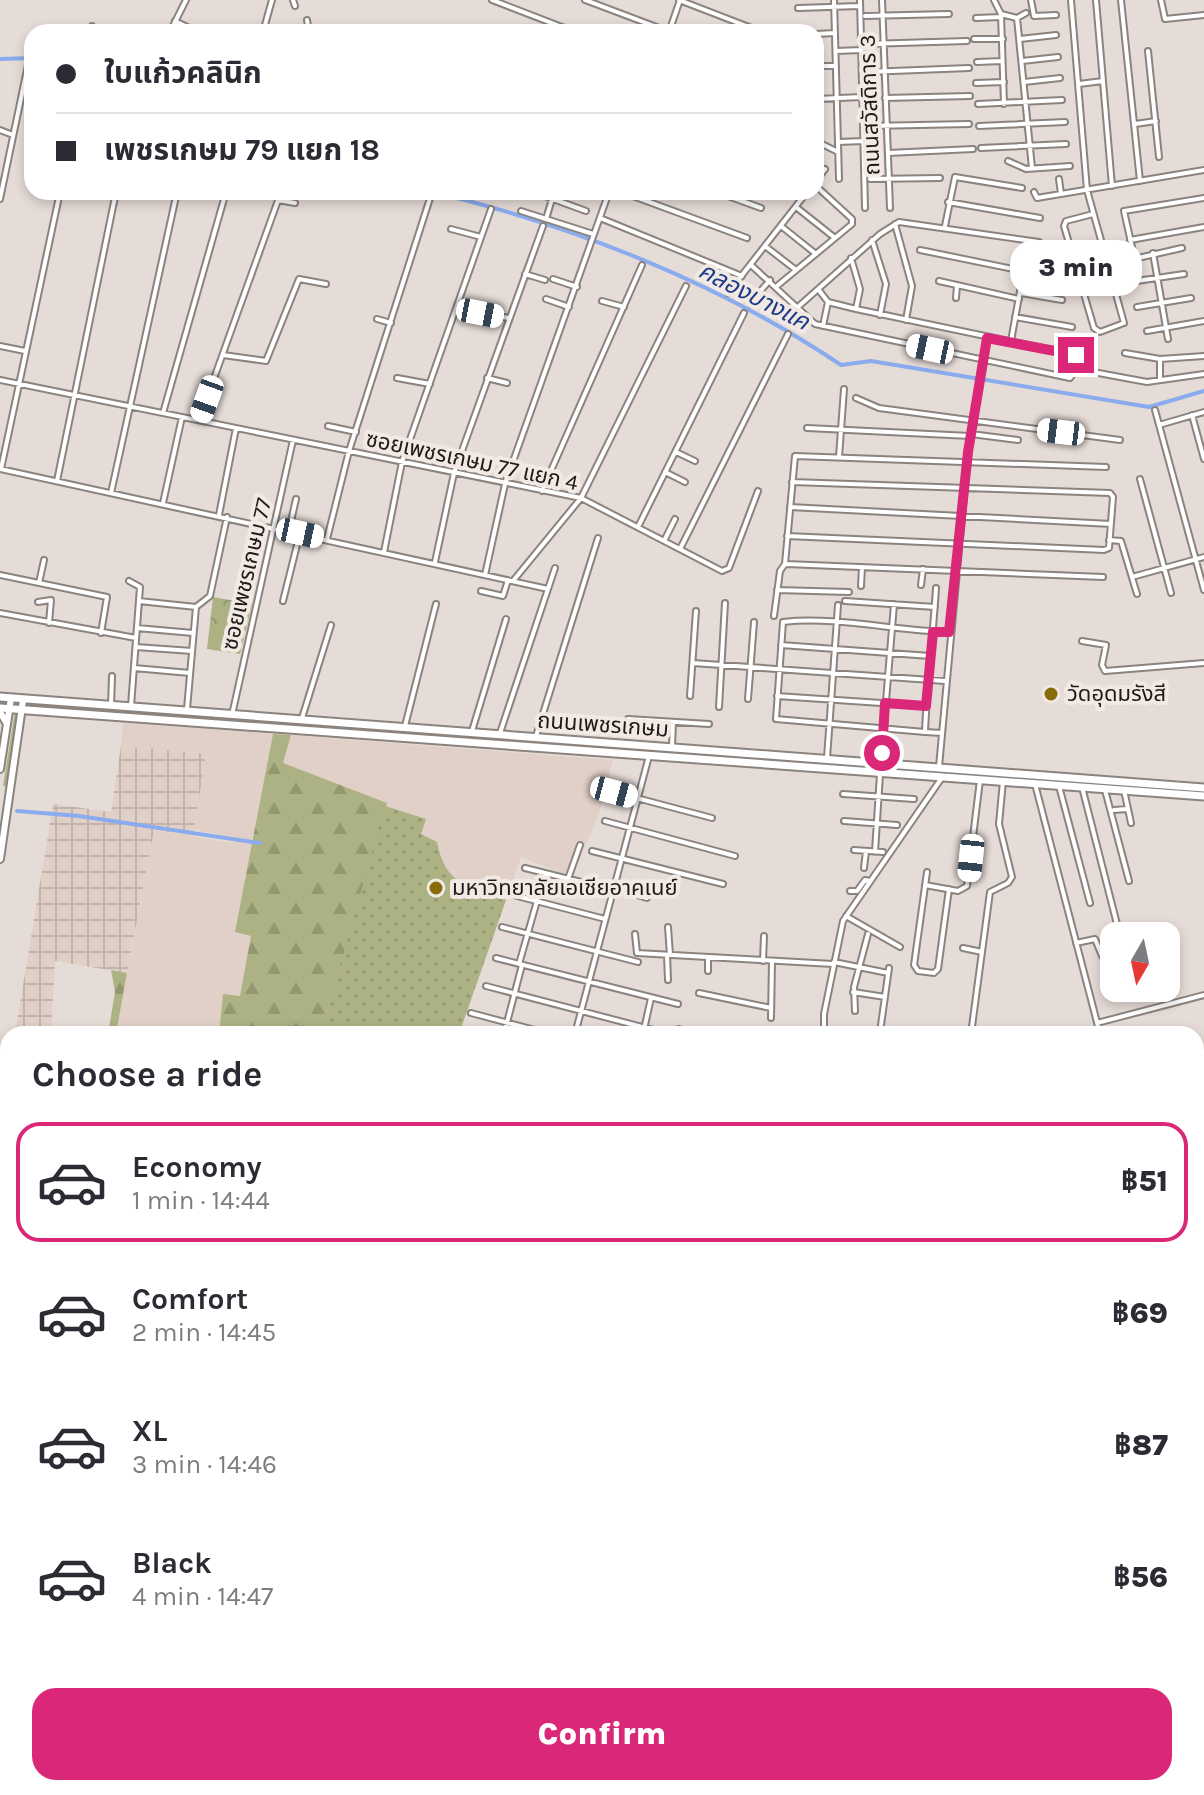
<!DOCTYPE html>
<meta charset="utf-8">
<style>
:root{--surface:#fff;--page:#f7f7f7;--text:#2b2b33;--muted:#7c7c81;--line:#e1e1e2;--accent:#db2777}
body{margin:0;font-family:Karla,"Noto Sans Thai",sans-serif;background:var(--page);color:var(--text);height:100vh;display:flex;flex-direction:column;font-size:30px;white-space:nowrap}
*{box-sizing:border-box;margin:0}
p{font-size:26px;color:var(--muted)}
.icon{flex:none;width:44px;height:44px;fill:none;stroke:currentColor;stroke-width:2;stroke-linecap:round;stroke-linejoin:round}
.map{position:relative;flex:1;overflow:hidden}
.panel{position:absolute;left:0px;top:1026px;width:1204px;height:770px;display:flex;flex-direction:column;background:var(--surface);border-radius:24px 24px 0 0;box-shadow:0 4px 12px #0003}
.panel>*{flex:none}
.banner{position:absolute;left:24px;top:24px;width:800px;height:176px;border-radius:24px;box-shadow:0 4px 12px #0003;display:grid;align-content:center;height:176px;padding:0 32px;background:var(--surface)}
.needle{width:52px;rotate:189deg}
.controls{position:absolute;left:1100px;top:922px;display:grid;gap:16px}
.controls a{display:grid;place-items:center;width:80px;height:80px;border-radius:16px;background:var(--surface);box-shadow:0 4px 12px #0003;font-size:40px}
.end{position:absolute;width:36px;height:36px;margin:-18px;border:10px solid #db2777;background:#fff;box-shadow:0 0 0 4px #fff}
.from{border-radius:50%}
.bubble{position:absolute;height:56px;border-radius:24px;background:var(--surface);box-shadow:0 4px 12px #0003;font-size:26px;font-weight:800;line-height:56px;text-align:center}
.car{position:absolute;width:24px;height:48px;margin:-24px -12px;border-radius:10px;box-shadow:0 0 6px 2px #0007;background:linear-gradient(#fff 24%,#345 0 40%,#fff 0 76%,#345 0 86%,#fff 0)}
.banner b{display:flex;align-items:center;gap:28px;height:76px;font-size:30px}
.banner b+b{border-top:2px solid var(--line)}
.banner i{width:20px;height:20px;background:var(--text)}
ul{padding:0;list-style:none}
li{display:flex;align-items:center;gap:24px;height:120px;margin:0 16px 12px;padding:0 16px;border:4px solid transparent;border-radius:24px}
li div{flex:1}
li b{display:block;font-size:30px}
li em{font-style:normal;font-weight:800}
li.active{border-color:var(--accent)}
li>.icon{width:72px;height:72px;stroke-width:1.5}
h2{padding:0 32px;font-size:36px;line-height:96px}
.action{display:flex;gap:16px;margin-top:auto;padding:16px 32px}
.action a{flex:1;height:92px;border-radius:24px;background:var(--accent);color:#fff;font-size:32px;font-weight:800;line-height:92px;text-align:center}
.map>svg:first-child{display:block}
.built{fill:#e1d0c7}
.industrial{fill:url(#industrial-grid)}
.grass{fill:#acb283}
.forest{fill:url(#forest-firs)}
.wetland{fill:url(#wetland-marsh)}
.park{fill:url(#park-crowns)}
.garden{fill:url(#garden-dots)}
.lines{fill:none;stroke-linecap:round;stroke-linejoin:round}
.canal{stroke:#8aabed;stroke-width:4}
.minor-casing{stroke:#8b837e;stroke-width:8}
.secondary-casing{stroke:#8b837e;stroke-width:10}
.primary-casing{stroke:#8b837e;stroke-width:11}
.minor{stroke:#fff;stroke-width:4}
.secondary{stroke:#fff;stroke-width:6}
.primary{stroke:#fff;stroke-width:7}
.route{stroke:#db2777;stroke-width:10}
.poi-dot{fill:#886c0a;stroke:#f3e9e4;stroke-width:3}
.labels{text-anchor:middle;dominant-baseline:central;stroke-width:8;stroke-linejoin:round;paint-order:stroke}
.street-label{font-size:22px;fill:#1d1a18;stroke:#f3e9e4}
.poi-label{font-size:22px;fill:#1d1a18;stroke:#f3e9e4;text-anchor:start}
.water-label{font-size:24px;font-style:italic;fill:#1c3d88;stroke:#f3e9e4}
</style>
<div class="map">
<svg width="1204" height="1795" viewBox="0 0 1204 1795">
<defs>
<pattern id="industrial-grid" width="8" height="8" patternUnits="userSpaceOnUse" patternTransform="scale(2)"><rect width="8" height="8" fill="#e1d0c7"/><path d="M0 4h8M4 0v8" fill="none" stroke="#c1b2aa"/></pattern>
<pattern id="forest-firs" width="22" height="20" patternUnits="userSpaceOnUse" patternTransform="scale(2)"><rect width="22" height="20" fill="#acb283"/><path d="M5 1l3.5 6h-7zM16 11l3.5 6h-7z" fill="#949870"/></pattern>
<pattern id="wetland-marsh" width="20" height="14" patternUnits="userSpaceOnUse" patternTransform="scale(2)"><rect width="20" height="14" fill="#acb283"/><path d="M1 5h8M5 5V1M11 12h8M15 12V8" fill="none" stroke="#949870"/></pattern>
<pattern id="park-crowns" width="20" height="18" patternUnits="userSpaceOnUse" patternTransform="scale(2)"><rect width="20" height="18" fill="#acb283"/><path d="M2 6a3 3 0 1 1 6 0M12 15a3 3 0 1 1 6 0" fill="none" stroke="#949870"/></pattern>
<pattern id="garden-dots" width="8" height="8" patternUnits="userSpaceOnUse" patternTransform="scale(2)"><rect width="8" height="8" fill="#acb283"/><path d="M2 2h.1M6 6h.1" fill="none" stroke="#949870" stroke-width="1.8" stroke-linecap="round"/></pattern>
</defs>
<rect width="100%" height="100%" fill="#e6dcd7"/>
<path class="built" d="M123,723L210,729L613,760L599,814L572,877L521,857L459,1034H116L154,830L233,843L235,837L194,830L205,754L121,746Z"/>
<path class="industrial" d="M121,746L206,754L193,836L154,830L127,973L55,961L51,1034H15L53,804L111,812Z
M8,1624V1788H94L97,1795H0V1625Z
M223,1788H303V1795H185Z
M438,1788H610V1795H438Z"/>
<path class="grass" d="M15,711L18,716L8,786H3Z
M8,1487V1550L0,1552V1488Z"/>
<path class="forest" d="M273,734L291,735L283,763L387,803L321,1034H219L223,994L240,996L251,936L235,932Z
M111,970L127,973L116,1034H108L115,992Z
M94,1788H223L185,1795H97Z"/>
<path class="wetland" d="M0,1275H8V1368L0,1369Z"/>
<path class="park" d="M213,597L252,604L240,654L207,649Z"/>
<path class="garden" d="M385,806L426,819L421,834L437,842C445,885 469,887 506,900L459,1034H321Z"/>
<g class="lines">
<path class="canal" d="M0,59L32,58
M433,192C575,226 721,284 841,365L871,361L1149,407L1204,391
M17,811L79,816L260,843
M1196,1280L1204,1279
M0,1398L8,1397"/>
<defs>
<path id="minor" d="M293,0L295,6
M492,0L575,32
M585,0L670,32
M679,0L762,32
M834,0L839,179
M860,0L865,208
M882,0L890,208
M994,0L1001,14L1017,18L1026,13
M1031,0L1034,16L1056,15
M1071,0L1087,190L1124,323L1100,332L1094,328L1064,226L1066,221L1093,214
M1096,0L1112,186
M1121,0L1140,181
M1161,0L1165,19L1204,15
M798,8L859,6
M1001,14L1004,104
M865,16L949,14
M976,18L1001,17
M1017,18L1032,168
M307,20L309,32
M175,21L198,32
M91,32L92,26
M170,32L186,0
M263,32L272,0
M669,32L680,0
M816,34L835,33
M974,39H1003
M1020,39L1056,35
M866,44L967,41
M836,51L861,50
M1148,51L1159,157
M1022,61L1058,57
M977,62L1002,61
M816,66H836
M867,72L969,68
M1024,82L1060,78
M976,83L1004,82
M1079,84L1103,81
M885,98L970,96
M816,99L862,97
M978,104L1062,100
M1135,124L1156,121
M869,126L969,124
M979,126L1065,122
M0,130L13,135
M816,141L838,152
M838,142L864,141
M981,148L1066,144
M888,153L973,149
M1008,161L1026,169L1070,166
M870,179L940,178
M1059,179L1061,194
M816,181L825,169
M534,192L586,211
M622,192L747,238
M717,192L761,208
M1034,192L1037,198L1204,170
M0,199L29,60
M278,200L295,203
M948,202L1040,218
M796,207L835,238
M521,211L593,234
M600,218L742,276
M546,219L552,199
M895,224L912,286L906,320
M781,226L816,254
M945,226L955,177L1022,188
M451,229L481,237
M872,240L886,284L880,315
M1130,240L1204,227
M765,246L796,270
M920,250L1023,271
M1153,253L1168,339
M1134,256L1124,211L1204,198
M851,258L860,289L856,309
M751,265L815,324L1070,378L1077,369L1076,355L856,309L828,302L818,289
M1024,271L1059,276L1182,248
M525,274L545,280
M553,279L577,287
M939,281L1019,299
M1130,282L1184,274
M735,284L757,295L770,280
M777,286L852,224V219L816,186
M728,293L807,192
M1021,293L1062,300
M956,298L957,285
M546,299L569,307
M602,301L624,307
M751,304L757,295
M799,306L880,234L899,222L1039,242
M1137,307L1191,298
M480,313L509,318
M1015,317L1072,327
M377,319L391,323
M823,326L828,302
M1147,331L1204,321
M1011,341L1026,258
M0,346L25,351
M1125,353L1160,359L1204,356
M223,355L266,361L299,279L326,284
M1160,359V380
M1077,369L1147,382L1204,374
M397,378L430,384
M487,378L507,383
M0,380L581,498L722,571L729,568L758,491
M856,398L879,408L1120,440
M1155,410L1204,590
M163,413L226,192
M1192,415L1204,459
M199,420L281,192
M1159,425L1204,412
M328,426L356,432
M807,428L970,436
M971,434L1018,440
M676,452L695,461
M839,457L844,389
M0,469L548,589
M1,469L60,192
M665,472L685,482
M1140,479L1171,593
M57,481L116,192
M542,491L642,265
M111,493L177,192
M163,503L182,417
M790,507L1111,524
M219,515L236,428
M638,527L744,313
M289,530L296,499
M787,536L1104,550L1109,548L1113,497L1110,493L792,482
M327,539L349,451L432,192
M1109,540L1121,541L1137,594
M664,541L675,519
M680,549L788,334
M384,552L402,462L491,209
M435,562L454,473L543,226
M786,564L1103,577
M0,575L107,597L101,633
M485,575L505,484L609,192
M1132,577L1204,557
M129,581L140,587L131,706
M513,581L581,498L686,286
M39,583L44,560
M921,585L923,569
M861,586L862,567
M936,588C933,636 927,684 925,732L776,719L783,622C835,616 897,631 949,632
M777,590L849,592
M481,591L503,596L508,580
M139,601L196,607
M283,601L300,533
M845,601L935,607
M38,602L51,600L49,623
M196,607L210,596L227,517
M0,613L136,638
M774,616L780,571L785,564L795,456L1106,467
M137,628L193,633
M1082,641L1106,645L1102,665L1105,671L1204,663
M781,645L930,656
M136,647L192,651
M693,663L945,681
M134,668L190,673
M690,696L696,611
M777,696L926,706
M748,699L754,622
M111,705L112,676
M719,707L725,603
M187,709L196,607
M232,715L293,440
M302,718L331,625
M628,719L709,724
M405,726L436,604
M472,731L506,619
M925,732L942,733
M500,733L555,568
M536,736L598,538
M672,746L673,722
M827,758L838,605
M881,762L894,604
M939,767L968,452L987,338
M1035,784L1100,1034
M1059,786L1090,903
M1082,787L1120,936
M1105,790L1129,881
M1124,790L1131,823
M614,792L712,818
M843,794L914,799
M1114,810L1127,809
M605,821L735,856
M844,821L897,825
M854,850L883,852
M592,851L723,884
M875,852L880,774
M525,868L613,890
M864,868L866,851
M927,872L914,965L918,971L934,973L938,969L949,889
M568,879L580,845
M925,885L958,891L967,886L980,780
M614,888L647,898
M850,891H857L865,880L870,881
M517,896L605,919
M846,916L900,947
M502,927L638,962
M668,927L670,955
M635,934L637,953L833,964
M1076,943L1095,939L1102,956
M963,948L982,952
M667,955L668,980
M708,957V971
M496,958L678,1004
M763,961L764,936
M834,962L888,973
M519,964L545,873
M486,986L669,1034
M853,992L885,997
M699,993L771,1008
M855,1011L854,987L868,934
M471,1013L550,1034
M771,1018L772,961
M1097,1023L1204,995
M881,1025L889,968
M679,1029L697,1034
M504,1034L522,965
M575,1034L649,756
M643,1034L651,998
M824,1034V1014L843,921L941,779
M971,1034L990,892L1008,883L1012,877L999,824L1003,781
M0,1107L8,1108
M1196,1147L1204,1148
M1196,1168L1204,1169
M0,1179L8,1180
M1196,1189L1204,1191
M0,1196L8,1197
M1203,1203L1204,1198
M5,1208L7,1197
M1196,1229L1204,1230
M0,1245H8
M1200,1250H1204
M1203,1266H1204
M1202,1319V1303
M1196,1357L1204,1359
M0,1382L8,1381
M1196,1393L1204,1394
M1196,1426L1204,1428
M0,1443L8,1442
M1196,1461L1204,1462
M0,1472L8,1471
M1196,1501L1204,1503
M1196,1534L1204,1536
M1196,1552L1204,1554
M1196,1601L1204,1602
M0,1621L8,1619
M1196,1625L1204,1627
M0,1647L8,1646
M1197,1669L1198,1650
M0,1691L8,1689
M1196,1699L1204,1698
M1201,1699L1204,1709
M1196,1714L1204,1711
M1196,1749L1204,1747
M0,1756L8,1755
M1196,1783L1204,1780
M0,1786L8,1784
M61,1788V1795
M818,1788L819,1795
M1051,1788L1053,1795
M1160,1788L1162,1795
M764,1789L781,1793
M40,1795L45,1788
M676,1795V1788
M781,1795L812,1788
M913,1795V1792
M981,1795L1002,1790
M1137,1795L1138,1788
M1166,1795L1183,1788"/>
<path id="secondary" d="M0,712L7,724
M0,769L11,698
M0,859L23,700"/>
<path id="primary" d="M0,697L1204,788
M0,708L1204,796"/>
</defs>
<use href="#minor" class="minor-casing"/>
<use href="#secondary" class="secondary-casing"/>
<use href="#primary" class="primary-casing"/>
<use href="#minor" class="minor"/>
<use href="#secondary" class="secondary"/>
<use href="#primary" class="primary"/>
</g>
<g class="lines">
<path class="route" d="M882,753L885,703L926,706L933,632H949L968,452L987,338L1076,355"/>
</g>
<g class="poi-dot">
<circle cx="1051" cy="694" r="8"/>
<circle cx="436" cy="888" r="8"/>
</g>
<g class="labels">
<g class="street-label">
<text transform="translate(870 105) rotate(-92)">ถนนสวัสดิการ 3</text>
<text transform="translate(472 461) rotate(12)">ซอยเพชรเกษม 77 แยก 4</text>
<text transform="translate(247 574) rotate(-77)">ซอยเพชรเกษม 77</text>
<text transform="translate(603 725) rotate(4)">ถนนเพชรเกษม</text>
</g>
<g class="poi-label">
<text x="1067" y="694">วัดอุดมรังสี</text>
<text x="452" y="888">มหาวิทยาลัยเอเชียอาคเนย์</text>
</g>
<g class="water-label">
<text transform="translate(754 296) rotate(27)">คลองบางแค</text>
</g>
</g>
</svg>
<div class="controls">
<a><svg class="needle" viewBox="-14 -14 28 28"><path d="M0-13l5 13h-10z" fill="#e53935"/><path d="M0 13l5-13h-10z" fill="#7c7c81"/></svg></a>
</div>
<i class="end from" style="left:882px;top:753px"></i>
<i class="end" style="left:1076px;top:355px"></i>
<div class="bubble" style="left:1010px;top:240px;width:132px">3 min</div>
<i class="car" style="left:480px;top:313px;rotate:101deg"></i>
<i class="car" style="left:930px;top:349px;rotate:282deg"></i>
<i class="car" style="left:207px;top:399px;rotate:200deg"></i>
<i class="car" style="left:1061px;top:432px;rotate:277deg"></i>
<i class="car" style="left:300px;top:533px;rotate:102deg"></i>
<i class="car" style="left:614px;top:792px;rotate:105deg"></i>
<i class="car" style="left:971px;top:858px;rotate:186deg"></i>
<div class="banner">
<b><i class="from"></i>ใบแก้วคลินิก</b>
<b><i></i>เพชรเกษม 79 แยก 18</b>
</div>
<section class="panel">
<h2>Choose a ride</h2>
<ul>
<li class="active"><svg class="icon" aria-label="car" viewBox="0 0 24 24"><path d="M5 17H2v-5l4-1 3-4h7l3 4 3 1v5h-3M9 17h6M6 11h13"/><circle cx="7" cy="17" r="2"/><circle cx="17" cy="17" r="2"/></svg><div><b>Economy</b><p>1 min · 14:44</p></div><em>฿51</em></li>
<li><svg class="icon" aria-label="car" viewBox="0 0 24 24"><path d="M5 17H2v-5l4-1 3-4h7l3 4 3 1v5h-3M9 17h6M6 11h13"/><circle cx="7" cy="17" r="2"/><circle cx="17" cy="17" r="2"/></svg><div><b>Comfort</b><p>2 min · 14:45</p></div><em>฿69</em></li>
<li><svg class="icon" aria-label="car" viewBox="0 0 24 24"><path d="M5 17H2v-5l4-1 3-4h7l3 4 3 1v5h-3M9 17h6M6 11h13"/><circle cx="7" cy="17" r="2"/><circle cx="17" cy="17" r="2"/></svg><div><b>XL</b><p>3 min · 14:46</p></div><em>฿87</em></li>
<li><svg class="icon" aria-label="car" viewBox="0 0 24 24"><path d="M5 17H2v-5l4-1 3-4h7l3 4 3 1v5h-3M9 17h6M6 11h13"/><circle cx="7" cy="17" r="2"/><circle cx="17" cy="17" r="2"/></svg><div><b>Black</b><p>4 min · 14:47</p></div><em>฿56</em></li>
</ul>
<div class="action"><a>Confirm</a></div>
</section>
</div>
